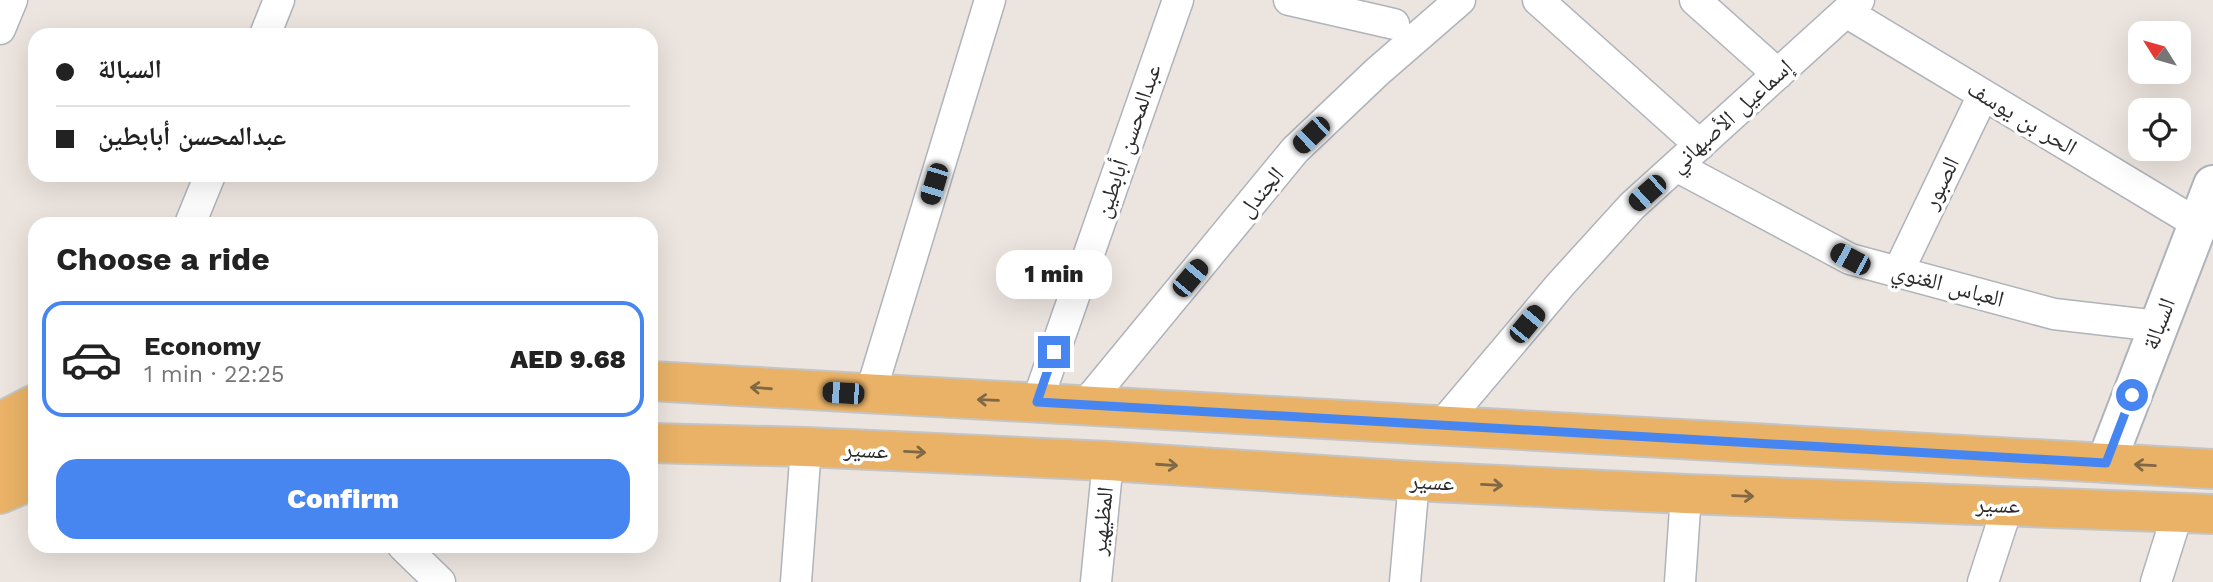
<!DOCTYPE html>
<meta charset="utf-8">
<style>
:root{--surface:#fff;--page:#f6f6f6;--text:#222;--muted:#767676;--line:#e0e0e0;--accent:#4786f0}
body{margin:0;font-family:"Work Sans","Noto Naskh Arabic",sans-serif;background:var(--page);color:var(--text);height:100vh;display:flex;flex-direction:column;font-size:26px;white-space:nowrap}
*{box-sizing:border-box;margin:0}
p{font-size:23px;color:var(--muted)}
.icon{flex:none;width:38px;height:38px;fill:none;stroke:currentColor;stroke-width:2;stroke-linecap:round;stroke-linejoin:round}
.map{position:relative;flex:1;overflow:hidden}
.panel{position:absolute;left:28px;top:217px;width:630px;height:336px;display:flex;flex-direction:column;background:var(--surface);border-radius:21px;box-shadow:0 7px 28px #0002}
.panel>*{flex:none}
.banner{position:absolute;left:28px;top:28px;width:630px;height:154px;border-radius:21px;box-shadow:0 7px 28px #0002;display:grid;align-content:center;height:154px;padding:0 28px;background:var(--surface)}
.needle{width:46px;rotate:307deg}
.buttons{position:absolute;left:2128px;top:21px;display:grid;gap:14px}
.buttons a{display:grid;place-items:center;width:63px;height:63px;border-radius:14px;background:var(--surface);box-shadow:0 7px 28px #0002;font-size:35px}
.end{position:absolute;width:32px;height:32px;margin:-16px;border:9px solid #4786f0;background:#fff;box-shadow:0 0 0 4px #fff}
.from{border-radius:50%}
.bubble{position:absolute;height:49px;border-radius:21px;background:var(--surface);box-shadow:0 7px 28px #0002;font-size:23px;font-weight:800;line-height:49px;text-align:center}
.car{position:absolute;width:21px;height:42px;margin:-21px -10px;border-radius:9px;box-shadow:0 0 5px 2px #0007;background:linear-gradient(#222 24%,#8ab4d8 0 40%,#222 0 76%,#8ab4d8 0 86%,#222 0)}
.banner b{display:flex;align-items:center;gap:24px;height:66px;font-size:26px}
.banner b+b{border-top:2px solid var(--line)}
.banner i{width:18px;height:18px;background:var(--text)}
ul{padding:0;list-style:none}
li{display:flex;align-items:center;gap:21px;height:116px;margin:0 14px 10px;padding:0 14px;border:4px solid var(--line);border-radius:21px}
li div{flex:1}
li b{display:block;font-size:26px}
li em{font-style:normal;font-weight:800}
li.selected{border-color:var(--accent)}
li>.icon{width:63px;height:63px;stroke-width:1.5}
h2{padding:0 28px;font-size:32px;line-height:84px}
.cta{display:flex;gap:14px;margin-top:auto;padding:14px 28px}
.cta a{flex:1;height:80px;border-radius:21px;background:var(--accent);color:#fff;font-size:28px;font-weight:800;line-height:80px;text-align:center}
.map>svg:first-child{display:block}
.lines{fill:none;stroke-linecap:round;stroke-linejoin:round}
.minor-casing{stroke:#afb3bb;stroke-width:33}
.secondary-casing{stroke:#afb3bb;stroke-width:42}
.primary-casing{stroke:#c4c4c4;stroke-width:42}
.minor{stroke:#fff;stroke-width:30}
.secondary{stroke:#fff;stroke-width:38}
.primary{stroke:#e9b266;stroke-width:38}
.oneway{stroke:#806846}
.route{stroke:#4786f0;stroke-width:9}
.labels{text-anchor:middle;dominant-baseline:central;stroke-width:7;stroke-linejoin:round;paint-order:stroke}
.street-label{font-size:23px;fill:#2b2b2b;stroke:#fff}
</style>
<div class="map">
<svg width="2213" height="582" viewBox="0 0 2213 582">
<rect width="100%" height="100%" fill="#ece4de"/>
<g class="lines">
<defs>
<path id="minor" d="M1289,0L1394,24
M1538,0L1700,145
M1695,0L1778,74
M1846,12L2198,224
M0,29L12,0
M265,35L279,0
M1676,166L1850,259L2054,314L2158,326
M190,224L210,175
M1898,272L1983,95
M870,395L990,0
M1037,402L1178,0
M1085,405L1295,150L1377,72L1460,0
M1442,425L1561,284L1632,206L1859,0
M403,546L440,582
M796,582L806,447
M1096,582L1108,461
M1405,582L1414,481
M1680,582L1686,494
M1983,582L2008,505
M2156,582L2178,512"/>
<path id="secondary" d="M2106,463L2213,185"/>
<path id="primary" d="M651,381L2213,469
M0,422L35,404
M651,443L806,447L1108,461L1414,481L1686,494L2213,514
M0,457L35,443
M0,494L35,479"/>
</defs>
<use href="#minor" class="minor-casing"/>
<use href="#secondary" class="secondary-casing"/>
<use href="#primary" class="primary-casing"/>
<use href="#minor" class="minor"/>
<use href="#secondary" class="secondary"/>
<use href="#primary" class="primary"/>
</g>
<defs><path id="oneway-shaft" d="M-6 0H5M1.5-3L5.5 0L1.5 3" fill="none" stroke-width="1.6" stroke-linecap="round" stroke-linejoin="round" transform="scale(1.75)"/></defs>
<g class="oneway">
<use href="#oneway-shaft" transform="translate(761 388) rotate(-176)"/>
<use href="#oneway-shaft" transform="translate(988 400) rotate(-178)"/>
<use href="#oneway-shaft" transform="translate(915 452) rotate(3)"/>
<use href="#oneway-shaft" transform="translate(1167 465) rotate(4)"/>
<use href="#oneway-shaft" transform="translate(2145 465) rotate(-177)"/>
<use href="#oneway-shaft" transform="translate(1492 485) rotate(3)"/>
<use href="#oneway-shaft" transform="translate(1743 496) rotate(2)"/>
</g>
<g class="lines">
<path class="route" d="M1054,352L1037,402L2106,463L2132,395"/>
</g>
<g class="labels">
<g class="street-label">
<text transform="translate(1731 116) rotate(-42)">إسماعيل الأصبهاني</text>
<text transform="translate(2022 118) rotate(31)">الحر بن يوسف</text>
<text transform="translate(1128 141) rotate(-71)">عبدالمحسن أبابطين</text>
<text transform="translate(1941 183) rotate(-64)">الصبور</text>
<text transform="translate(1261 192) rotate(-50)">الجندل</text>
<text transform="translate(1948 285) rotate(15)">العباس الغنوي</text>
<text transform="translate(2159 324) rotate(-69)">السبالة</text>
<text transform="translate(866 450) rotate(3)">عسير</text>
<text transform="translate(1432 482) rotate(3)">عسير</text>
<text transform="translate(1998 505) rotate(2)">عسير</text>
<text transform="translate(1102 521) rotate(-84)">المظيهير</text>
</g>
</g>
</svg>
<div class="buttons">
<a><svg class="needle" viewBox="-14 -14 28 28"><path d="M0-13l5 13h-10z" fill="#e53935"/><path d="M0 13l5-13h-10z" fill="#767676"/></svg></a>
<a><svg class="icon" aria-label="locate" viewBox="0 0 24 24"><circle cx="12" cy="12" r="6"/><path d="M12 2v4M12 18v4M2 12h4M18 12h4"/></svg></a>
</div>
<i class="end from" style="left:2132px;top:395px"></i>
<i class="end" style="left:1054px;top:352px"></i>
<div class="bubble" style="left:996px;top:250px;width:116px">1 min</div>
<i class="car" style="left:1311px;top:135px;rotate:226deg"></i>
<i class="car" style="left:934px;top:184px;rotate:197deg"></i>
<i class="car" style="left:1647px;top:193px;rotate:228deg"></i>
<i class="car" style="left:1850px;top:259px;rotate:298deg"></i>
<i class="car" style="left:1190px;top:278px;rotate:40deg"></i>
<i class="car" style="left:1527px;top:324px;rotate:40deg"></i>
<i class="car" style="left:843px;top:393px;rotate:274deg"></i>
<div class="banner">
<b><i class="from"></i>السبالة</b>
<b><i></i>عبدالمحسن أبابطين</b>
</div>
<section class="panel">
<h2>Choose a ride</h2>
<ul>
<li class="selected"><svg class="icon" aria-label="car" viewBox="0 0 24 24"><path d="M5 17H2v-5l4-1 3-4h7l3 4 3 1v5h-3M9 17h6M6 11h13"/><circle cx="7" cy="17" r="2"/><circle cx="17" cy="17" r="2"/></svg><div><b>Economy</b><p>1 min · 22:25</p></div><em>AED 9.68</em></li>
</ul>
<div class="cta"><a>Confirm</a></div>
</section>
</div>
